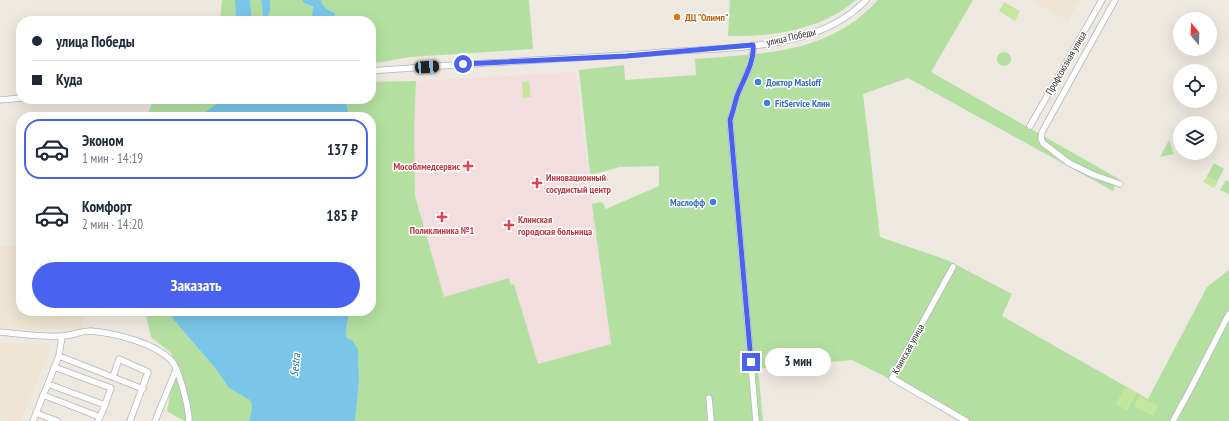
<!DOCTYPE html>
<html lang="ru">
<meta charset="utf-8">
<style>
:root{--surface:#fff;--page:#f2f2f3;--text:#1f2937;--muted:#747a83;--line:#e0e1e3;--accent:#4a62f0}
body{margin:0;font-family:"PT Sans Narrow",sans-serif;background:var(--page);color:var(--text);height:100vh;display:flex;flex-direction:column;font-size:15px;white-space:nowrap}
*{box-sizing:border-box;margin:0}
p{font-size:13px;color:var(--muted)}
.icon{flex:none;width:22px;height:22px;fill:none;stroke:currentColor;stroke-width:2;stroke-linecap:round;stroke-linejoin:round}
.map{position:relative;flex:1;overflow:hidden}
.drawer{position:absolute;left:16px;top:112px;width:360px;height:204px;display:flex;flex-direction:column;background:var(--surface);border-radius:16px;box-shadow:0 4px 16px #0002}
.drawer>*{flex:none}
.guide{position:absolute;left:16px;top:16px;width:360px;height:88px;border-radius:16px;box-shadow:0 4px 16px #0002;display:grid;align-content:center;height:88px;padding:0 16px;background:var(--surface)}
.needle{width:26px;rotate:341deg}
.fabs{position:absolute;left:1173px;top:12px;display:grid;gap:8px}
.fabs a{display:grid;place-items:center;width:44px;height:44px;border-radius:50%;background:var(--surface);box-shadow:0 4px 16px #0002;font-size:20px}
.end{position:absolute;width:18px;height:18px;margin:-9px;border:5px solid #4a62f0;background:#fff;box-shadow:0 0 0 2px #fff}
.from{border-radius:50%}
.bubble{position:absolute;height:28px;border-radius:14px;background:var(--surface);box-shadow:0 4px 16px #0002;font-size:13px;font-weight:700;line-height:28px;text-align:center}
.car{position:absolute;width:12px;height:24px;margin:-12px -6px;border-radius:5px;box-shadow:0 0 3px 1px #0007;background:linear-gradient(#222 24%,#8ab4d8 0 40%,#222 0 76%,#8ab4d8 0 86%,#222 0)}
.guide b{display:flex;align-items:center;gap:14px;height:38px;font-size:15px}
.guide b+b{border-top:1px solid var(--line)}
.guide i{width:10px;height:10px;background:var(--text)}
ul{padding:7px 0 0;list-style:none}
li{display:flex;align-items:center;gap:12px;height:60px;margin:0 8px 6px;padding:0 8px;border:2px solid transparent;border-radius:16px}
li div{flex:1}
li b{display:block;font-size:15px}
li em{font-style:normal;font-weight:700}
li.on{border-color:var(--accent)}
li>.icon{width:36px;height:36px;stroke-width:1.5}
.cta{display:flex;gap:8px;margin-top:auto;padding:8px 16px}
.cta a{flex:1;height:46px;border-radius:24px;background:var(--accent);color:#fff;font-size:16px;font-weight:700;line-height:46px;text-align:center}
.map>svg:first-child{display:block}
.education{fill:#ede5d1}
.medical{fill:#f3dedf}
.green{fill:#b3e0a0}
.pitch{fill:#c4e79d}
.water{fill:#7ac6e8}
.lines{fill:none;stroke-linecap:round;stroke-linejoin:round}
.minor-casing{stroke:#b3b6bf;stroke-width:7}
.minor{stroke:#fff;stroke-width:5.5}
.route{stroke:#4a62f0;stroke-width:5}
.food-dot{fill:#e8710a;stroke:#fff;stroke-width:1.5}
.shop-dot{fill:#3f7fe0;stroke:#fff;stroke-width:1.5}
.health-dot{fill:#e0444e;stroke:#fff;stroke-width:1.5}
.labels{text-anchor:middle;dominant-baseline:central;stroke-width:3;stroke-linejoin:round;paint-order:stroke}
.food-label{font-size:10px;font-weight:bold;fill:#c56008;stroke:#fff;text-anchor:start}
.street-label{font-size:10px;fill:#2d2d2d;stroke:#fff}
.shop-label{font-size:10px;font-weight:bold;fill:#366cbe;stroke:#fff;text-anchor:start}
.health-label{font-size:10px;font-weight:bold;fill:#be3a42;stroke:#fff;text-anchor:start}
.water-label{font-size:11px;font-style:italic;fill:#156698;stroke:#fff}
</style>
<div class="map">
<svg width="1229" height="421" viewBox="0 0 1229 421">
<rect width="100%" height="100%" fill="#ede8e0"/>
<path class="education" d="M1031,0H1080L1068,21Z
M21,245V311H82L84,330L0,328V247Z
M0,343L52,344L21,421H10L0,417Z"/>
<path class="medical" d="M575,72L611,344L537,364L515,285L444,297L415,196L414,129L416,81Z"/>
<path class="green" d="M222,0H235L236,21H220Z
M250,0H261L263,16L265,18L270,14V0H302L305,3L313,8L312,16L313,21H252Z
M321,0H529L533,49L410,57L382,62L371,63V21H334L335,13C328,10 323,8 321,0Z
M730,0H856C821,30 773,37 728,36Z
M878,0H973L931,72L1119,179L1113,191L908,78L863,94L880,237L947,260L1012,294L1002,316L1148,399L1207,287L1229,270V421H959L884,376L852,360L758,369L763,421H355L359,381L358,350L347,338L346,331L349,311H371V117H349C349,110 348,102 340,101V99H371V82L416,81L414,129L415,196L444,297L509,278L511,285L514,284L538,364L611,344L592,204L600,202L603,203L606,209L659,186V166L620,167L594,174H590L579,70L624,65L625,80L696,75L695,59C763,53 828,55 878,0Z
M997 59a7 7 0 1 1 14 0a7 7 0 1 1-14 0Z
M166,99H218L219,102L198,117H147L152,103Z
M1169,140L1174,154L1160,157Z
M1214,163L1224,169L1217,182L1207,176Z
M1226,180L1229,182V194L1220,190Z
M145,311H169L173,319L215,368L229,388L250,399L252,403V409L249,421H184L167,411L175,367L171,353L151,337Z"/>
<path class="pitch" d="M1004,2L1020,11L1015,21L999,11Z
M529,81L531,97L523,98L522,82Z
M1207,176L1218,182L1214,188L1203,182Z
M1125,387L1137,393L1127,410L1116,404Z
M1139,396L1158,406L1153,416L1134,406Z"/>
<path class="water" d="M235,0H250L252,21H236Z
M261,0H270C270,6 272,15 265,18L263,16Z
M302,0H321C323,8 328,10 335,13L334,21H313L312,16L313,7L304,3Z
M256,99H329C340,106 347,93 349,117H198L219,102Z
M169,311H349L346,331L347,338L352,340L358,350L359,381L355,421H249L252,409V404L250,400L229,388L215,368L173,319Z"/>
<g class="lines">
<defs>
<path id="minor" d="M1115,0L1042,132L1041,138L1043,143L1069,163L1094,175L1120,184
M753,45C755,62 743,80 737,96C735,104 733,112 730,120L756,421
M371,71C416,68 461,64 507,62C559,58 611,57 663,52C708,49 758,49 801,37C825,30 849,18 866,0
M0,100L21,98
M1030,126L1102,0
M953,267L892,378L966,421
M0,332C20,334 41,337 61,336C71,336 81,331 91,331C115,333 154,343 171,360C179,368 189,409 189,421
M59,356L143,389
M113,377L119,359L148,372L130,421
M48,384L105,405L111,388L54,367
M43,395L100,417L98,421
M709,398L711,421
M36,413L57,421
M100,417L105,405
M33,421L59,356L62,336
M155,421L176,370
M1173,421L1191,388L1229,314"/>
</defs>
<use href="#minor" class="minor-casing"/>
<use href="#minor" class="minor"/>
</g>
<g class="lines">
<path class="route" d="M463,64L626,56L753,45C755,62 743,80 737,96C735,103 733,112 730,120L751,362"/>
</g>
<circle class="food-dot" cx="677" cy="17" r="4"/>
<g class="shop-dot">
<circle cx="758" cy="82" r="4"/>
<circle cx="767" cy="103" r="4"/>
<circle cx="713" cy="202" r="4"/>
</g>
<g class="health-dot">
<path d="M466 160h4v4h4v4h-4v4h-4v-4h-4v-4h4z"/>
<path d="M535 177h4v4h4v4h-4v4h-4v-4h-4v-4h4z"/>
<path d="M440 211h4v4h4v4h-4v4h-4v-4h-4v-4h4z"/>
<path d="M507 219h4v4h4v4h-4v4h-4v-4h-4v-4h4z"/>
</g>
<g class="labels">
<g class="food-label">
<text x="685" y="17">ДЦ "Олимп"</text>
</g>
<g class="street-label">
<text transform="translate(791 37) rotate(-13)">улица Победы</text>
<text transform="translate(1066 63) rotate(-60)">Профсоюзная улица</text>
<text transform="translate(908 349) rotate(-61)">Клинская улица</text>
</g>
<g class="shop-label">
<text x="766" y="82">Доктор Masloff</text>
<text x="775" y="103">FitService Клин</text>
<text x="705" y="202" text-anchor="end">Маслофф</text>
</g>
<g class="health-label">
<text x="460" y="166" text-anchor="end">Мособлмедсервис</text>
<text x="546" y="177">Инновационный<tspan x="546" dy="12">сосудистый центр</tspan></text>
<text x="518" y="219">Клинская<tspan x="518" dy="12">городская больница</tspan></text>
<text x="442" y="230" text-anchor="middle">Поликлиника №1</text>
</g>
<g class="water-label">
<text transform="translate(295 365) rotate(-84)">Sestra</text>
</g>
</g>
</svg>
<div class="fabs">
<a><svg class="needle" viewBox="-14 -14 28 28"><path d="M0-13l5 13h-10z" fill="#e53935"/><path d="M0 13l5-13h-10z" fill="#747a83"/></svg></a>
<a><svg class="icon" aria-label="locate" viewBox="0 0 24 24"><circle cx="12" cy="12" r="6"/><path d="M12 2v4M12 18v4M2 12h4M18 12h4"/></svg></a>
<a><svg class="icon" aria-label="layers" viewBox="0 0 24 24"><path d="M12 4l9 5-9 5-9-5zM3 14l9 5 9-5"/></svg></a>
</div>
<i class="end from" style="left:463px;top:64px"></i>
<i class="end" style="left:751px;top:362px"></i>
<div class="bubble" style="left:765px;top:348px;width:66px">3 мин</div>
<i class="car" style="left:427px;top:67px;rotate:86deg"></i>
<div class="guide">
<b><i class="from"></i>улица Победы</b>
<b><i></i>Куда</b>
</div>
<section class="drawer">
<ul>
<li class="on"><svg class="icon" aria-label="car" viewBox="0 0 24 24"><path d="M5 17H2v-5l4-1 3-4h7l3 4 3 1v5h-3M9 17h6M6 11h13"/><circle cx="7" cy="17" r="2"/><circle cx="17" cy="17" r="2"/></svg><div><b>Эконом</b><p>1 мин · 14:19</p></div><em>137 ₽</em></li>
<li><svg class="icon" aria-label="car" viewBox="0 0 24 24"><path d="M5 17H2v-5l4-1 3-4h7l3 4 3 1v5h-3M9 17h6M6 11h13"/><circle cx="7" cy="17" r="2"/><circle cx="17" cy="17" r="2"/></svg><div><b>Комфорт</b><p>2 мин · 14:20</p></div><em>185 ₽</em></li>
</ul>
<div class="cta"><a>Заказать</a></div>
</section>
</div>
